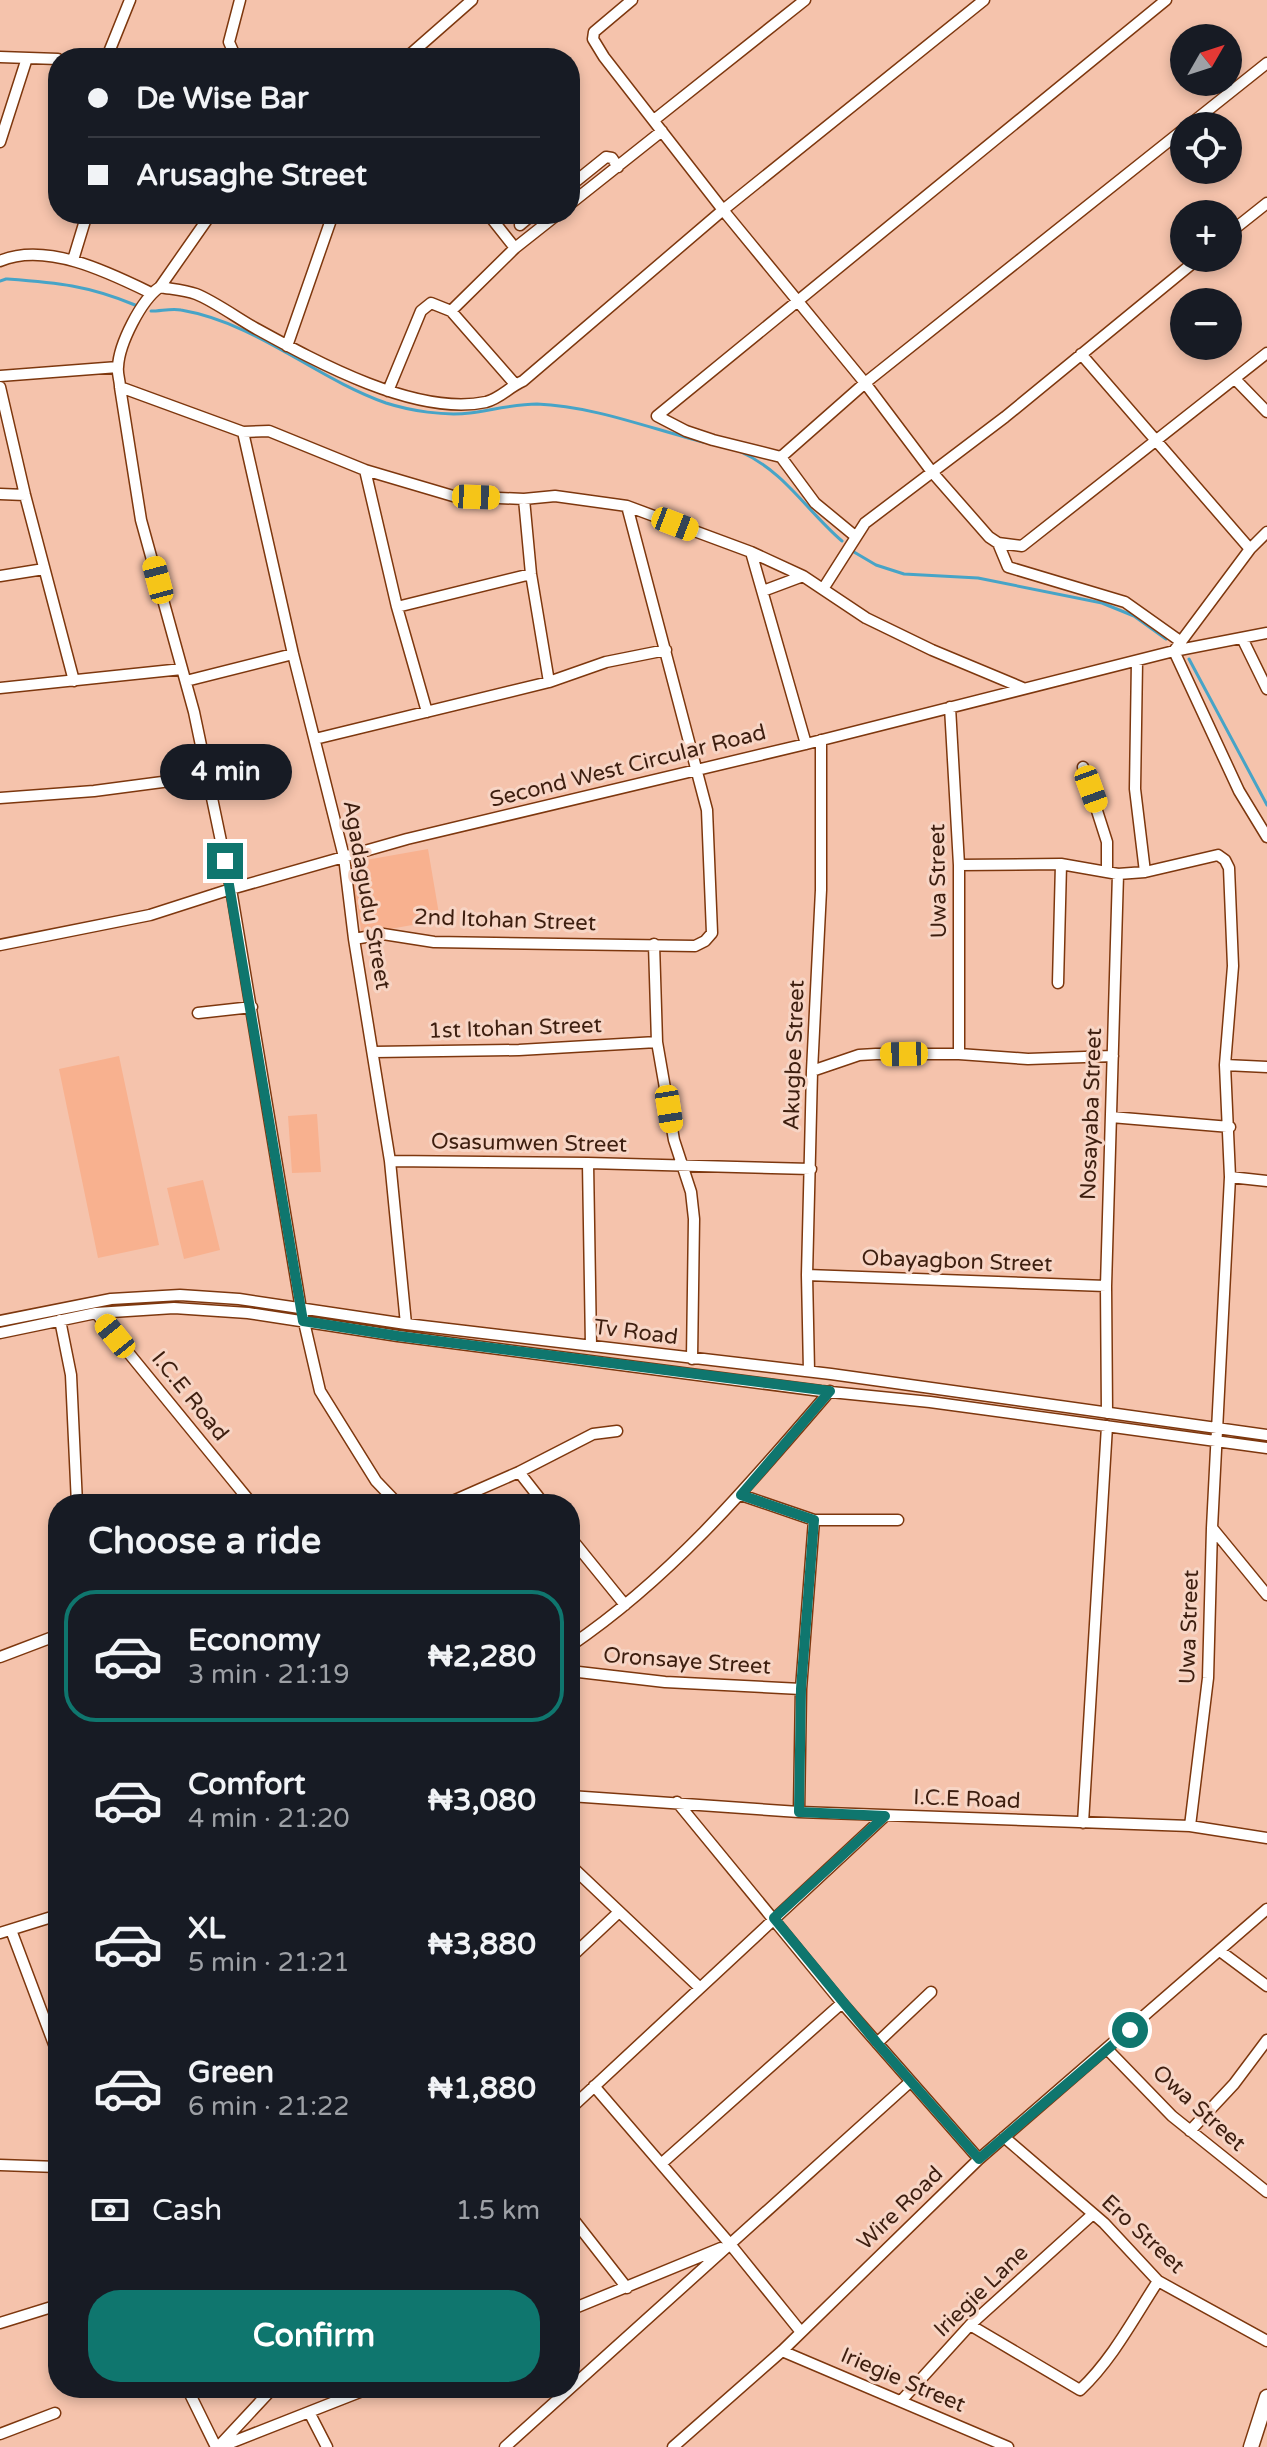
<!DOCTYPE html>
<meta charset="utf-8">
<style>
:root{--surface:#171b24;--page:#242831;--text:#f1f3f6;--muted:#9ea1a6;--line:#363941;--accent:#0f766e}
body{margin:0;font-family:"Varela Round",sans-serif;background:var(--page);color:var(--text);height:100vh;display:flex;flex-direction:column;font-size:30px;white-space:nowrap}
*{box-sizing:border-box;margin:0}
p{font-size:26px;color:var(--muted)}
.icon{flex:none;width:44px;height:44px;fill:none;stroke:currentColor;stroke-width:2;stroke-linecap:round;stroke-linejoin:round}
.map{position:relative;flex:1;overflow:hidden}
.details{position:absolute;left:48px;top:1494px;width:532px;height:904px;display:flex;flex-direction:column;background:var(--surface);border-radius:32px;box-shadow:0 4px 12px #0003}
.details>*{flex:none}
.banner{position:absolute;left:48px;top:48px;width:532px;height:176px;border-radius:32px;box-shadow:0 4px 12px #0003;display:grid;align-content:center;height:176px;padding:0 40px;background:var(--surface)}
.needle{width:52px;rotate:51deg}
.controls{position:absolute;left:1170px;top:24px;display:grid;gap:16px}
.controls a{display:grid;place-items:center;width:72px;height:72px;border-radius:50%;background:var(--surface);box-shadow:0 4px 12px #0003;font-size:40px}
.end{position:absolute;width:36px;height:36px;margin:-18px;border:10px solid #0f766e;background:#fff;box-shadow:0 0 0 4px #fff}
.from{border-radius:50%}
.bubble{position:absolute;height:56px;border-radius:28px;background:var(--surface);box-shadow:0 4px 12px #0003;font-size:26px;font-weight:800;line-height:56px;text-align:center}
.car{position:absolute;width:24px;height:48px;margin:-24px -12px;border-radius:10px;box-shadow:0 0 6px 2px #0007;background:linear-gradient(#f5c518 24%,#345 0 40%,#f5c518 0 76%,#345 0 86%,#f5c518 0)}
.banner b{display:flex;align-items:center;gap:28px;height:76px;font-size:30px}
.banner b+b{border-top:2px solid var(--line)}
.banner i{width:20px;height:20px;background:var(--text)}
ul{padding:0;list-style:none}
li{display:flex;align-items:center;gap:24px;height:132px;margin:0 16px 12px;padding:0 24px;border:4px solid transparent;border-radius:32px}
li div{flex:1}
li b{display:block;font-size:30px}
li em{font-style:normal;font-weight:800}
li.selected{border-color:var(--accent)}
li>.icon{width:72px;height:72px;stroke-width:1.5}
h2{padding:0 40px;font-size:36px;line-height:96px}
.pay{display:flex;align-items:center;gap:20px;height:88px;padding:0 40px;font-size:30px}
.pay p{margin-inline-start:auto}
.action{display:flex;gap:16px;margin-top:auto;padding:16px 40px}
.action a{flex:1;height:92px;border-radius:32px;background:var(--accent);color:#fff;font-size:32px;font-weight:800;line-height:92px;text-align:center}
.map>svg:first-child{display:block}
.built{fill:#f8b18f}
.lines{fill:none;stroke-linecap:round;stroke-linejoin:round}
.stream{stroke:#47a4c7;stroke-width:3}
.minor-casing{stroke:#7d370e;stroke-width:13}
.highway-casing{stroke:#7d370e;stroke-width:17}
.minor{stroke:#fff;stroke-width:10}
.highway{stroke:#fff;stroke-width:14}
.route{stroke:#0f766e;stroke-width:10}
.labels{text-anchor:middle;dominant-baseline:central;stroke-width:6;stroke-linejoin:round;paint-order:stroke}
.street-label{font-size:22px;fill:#3d1e0f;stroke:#f7d5c5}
</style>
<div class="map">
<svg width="1267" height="2447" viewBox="0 0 1267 2447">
<rect width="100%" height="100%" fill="#f5c3ac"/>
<path class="built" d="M428,849L440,920L362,934L349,863Z
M119,1056L159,1245L98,1258L59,1069Z
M317,1114L321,1172L292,1173L288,1116Z
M203,1180L220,1250L184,1259L167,1188Z"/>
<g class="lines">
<path class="stream" d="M0,281L6,279C58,283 86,285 135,305
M151,311C161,311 172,308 181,310C257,323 315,378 386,403C411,411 444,416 470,413C492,410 515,404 537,404C592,406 649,428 703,442
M741,452C784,471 807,511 842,541
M854,552L876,565L904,574L978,578L1102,603L1134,616L1166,639
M1189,659L1267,805"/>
<defs>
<path id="minor" d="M632,0L594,32L593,39L604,57L723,210L865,383L932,472L989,537L998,543L1022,546L1267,353
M0,57L58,59
M107,57L130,0
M76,58H111
M236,58L229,42L240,0
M406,58L472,0
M654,120L805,0
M1188,126L1267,63
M0,142L27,58
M570,186L606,157L612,158L618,167
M570,204L662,131
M211,214L160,287C141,300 119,344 118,367C117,373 120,381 120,387L141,520L194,712L231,889L301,1309L320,1391L376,1481L398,1504
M488,214L515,248
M520,225L533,214
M1228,234L1267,203
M73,260L87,214
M0,261C46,241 110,273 151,293
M160,287C171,289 185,290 196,294C212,300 239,319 255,328C315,361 416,417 486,402C501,398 509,387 523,381L723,210L984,0
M287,346L333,214
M1081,354L1250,549
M0,376L118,367
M1235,379L1267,412
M515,384L451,311L515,248L558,214
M0,387L25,495L74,681
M120,387L243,432L269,431L365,470L453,496L524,499L555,496L627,506L751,552L803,576L866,618L932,650L1023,688
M388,391L421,311L431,303L451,311
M243,432L293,654L344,857L354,939L390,1161L406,1324
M781,457L865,383L1184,129
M365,470L397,607L427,712
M0,494L25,495
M524,499L531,574L549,682
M1267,532L1250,549L1174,651L1239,791L1267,837
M855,536L815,503L781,457L713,440L686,431L657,416L1166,0
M998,543L1008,567L1125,602L1180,641
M751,552L806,744
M0,576L44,569
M823,589L865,523L1005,417L1199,258
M763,591L803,576
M397,607L531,574
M1242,638L1267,689
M1137,661L1135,789L1145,872
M186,681L293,654
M0,688L182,669
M950,707L959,865V1054
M315,739L549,682L606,662L666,650
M1083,767L1107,842V872
M0,798L94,791L208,776
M959,865L1061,864L1118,874L1106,1286L1107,1413
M1118,874L1145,872L1218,855L1225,860L1229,868L1233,966L1225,1065L1230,1177L1212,1528L1208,1678L1190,1826
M354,939L383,934L434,942L695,946L705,941L712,933L707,810L627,506
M654,944L657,1042L674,1140L691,1192L694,1219L692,1359
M0,945L150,915L231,889L407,839L806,744L1174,651L1267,633
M1058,983L1061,864
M198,1013L252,1007
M374,1052L519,1050L657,1042
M1225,1065L1267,1067
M812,1071L859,1055L876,1054H959L1028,1059L1113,1056
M1111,1117L1230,1127
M390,1161L588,1163L811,1169
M588,1163L591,1346
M1230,1177L1267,1181
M807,1275L1106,1286
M96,1313L252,1504
M60,1320L71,1375L77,1504
M0,1321L111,1299L180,1295L239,1299L406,1324L831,1374L1267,1435
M0,1333L96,1313L174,1308L248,1313L398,1336L821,1391L930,1402L1267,1448
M809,1371L807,1275L812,1071L821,890V740
M519,1472L544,1504
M741,1495L814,1520H898
M446,1504L519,1472L593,1434L617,1431
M1213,1529L1267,1595
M570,1537L625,1605
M570,1646C672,1577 751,1483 830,1391
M0,1657L58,1635
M570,1671L665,1682L801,1689
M570,1796L799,1812L1190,1826L1267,1838
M677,1802L842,2003L979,2159
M799,1812L801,1689L814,1520
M1083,1823L1107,1426
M570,1865L700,1988
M11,1930L58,2055
M0,1933L58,1915
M1220,1951L1267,1986
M570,1958L619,1912
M877,2043L931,1992
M1108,2050L1172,2116L1267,2192
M594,2086L730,2244L801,2332
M570,2109L885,1816
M1190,2131L1234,2084L1267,2040
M1004,2137L1104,2223L1158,2281L1267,2341
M661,2164L842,2003
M0,2165L58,2167
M570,2215L627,2288
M570,2310L721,2248
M0,2323L58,2305
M970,2325L1080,2390C1112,2360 1134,2318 1158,2281
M782,2351L1008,2447
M187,2388L216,2447
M901,2401L970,2325L1093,2214
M309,2412L327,2447
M0,2434L55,2413
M220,2445L273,2388
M220,2447L370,2388
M505,2447L910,2082
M673,2447L782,2351L979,2159L1267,1909"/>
<path id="highway" d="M1251,2447L1267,2397"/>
</defs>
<use href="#minor" class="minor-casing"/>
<use href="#highway" class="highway-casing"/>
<use href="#minor" class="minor"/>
<use href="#highway" class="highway"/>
</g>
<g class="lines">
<path class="route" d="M225,861L303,1321L398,1336L830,1391L741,1495L814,1520L801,1689L799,1812L885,1816L774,1918L877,2043L979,2159L1130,2030"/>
</g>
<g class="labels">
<g class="street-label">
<text transform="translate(628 766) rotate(-14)">Second West Circular Road</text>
<text transform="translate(938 881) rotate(-91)">Uwa Street</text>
<text transform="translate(367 895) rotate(80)">Agadagudu Street</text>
<text transform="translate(505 920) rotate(2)">2nd Itohan Street</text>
<text transform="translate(515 1028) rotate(-2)">1st Itohan Street</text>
<text transform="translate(794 1055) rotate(-88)">Akugbe Street</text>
<text transform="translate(1091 1114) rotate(-88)">Nosayaba Street</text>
<text transform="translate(529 1143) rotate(1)">Osasumwen Street</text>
<text transform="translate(957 1261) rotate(2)">Obayagbon Street</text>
<text transform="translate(636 1332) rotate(7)">Tv Road</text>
<text transform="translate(190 1396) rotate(51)">I.C.E Road</text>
<text transform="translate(1189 1627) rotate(-88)">Uwa Street</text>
<text transform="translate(687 1661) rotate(4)">Oronsaye Street</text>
<text transform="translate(967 1799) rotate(2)">I.C.E Road</text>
<text transform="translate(1199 2108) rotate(42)">Owa Street</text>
<text transform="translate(900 2208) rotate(-44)">Wire Road</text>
<text transform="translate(1143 2234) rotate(43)">Ero Street</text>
<text transform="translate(981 2291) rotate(-44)">Iriegie Lane</text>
<text transform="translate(903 2380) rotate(23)">Iriegie Street</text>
</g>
</g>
</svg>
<div class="controls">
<a><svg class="needle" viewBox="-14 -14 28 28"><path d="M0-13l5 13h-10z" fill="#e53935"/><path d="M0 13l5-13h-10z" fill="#9ea1a6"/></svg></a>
<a><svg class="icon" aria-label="locate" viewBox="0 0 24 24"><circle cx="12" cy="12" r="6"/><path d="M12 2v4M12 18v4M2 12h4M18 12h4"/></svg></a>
<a>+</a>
<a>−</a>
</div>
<i class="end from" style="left:1130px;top:2030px"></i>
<i class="end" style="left:225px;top:861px"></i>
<div class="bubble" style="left:160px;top:744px;width:132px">4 min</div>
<i class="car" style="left:476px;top:497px;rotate:92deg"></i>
<i class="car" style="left:675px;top:524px;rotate:111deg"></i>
<i class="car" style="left:158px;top:580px;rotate:345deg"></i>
<i class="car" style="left:1091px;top:789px;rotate:160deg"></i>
<i class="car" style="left:904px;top:1054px;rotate:269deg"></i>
<i class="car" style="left:669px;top:1109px;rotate:171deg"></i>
<i class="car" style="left:115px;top:1336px;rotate:321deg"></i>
<div class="banner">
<b><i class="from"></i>De Wise Bar</b>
<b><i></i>Arusaghe Street</b>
</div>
<section class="details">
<h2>Choose a ride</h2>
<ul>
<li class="selected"><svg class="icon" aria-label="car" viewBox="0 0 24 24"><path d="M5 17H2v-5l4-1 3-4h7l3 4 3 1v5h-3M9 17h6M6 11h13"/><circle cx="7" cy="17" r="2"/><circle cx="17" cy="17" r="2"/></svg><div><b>Economy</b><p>3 min · 21:19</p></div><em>₦2,280</em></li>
<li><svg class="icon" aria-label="car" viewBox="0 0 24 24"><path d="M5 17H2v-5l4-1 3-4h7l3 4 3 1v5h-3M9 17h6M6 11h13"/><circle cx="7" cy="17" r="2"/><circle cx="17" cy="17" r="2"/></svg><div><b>Comfort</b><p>4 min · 21:20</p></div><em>₦3,080</em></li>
<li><svg class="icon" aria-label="car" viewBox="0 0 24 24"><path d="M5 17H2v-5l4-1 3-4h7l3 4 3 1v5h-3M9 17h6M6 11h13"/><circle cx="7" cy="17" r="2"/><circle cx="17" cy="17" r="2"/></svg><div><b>XL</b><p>5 min · 21:21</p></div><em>₦3,880</em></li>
<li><svg class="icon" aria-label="car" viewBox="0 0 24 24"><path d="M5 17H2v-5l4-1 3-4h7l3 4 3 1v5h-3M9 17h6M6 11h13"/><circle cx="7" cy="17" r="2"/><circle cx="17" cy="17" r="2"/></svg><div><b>Green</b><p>6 min · 21:22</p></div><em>₦1,880</em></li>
</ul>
<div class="pay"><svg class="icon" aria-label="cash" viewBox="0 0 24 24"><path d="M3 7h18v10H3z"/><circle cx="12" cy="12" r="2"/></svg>Cash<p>1.5 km</p></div>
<div class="action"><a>Confirm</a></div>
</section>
</div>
